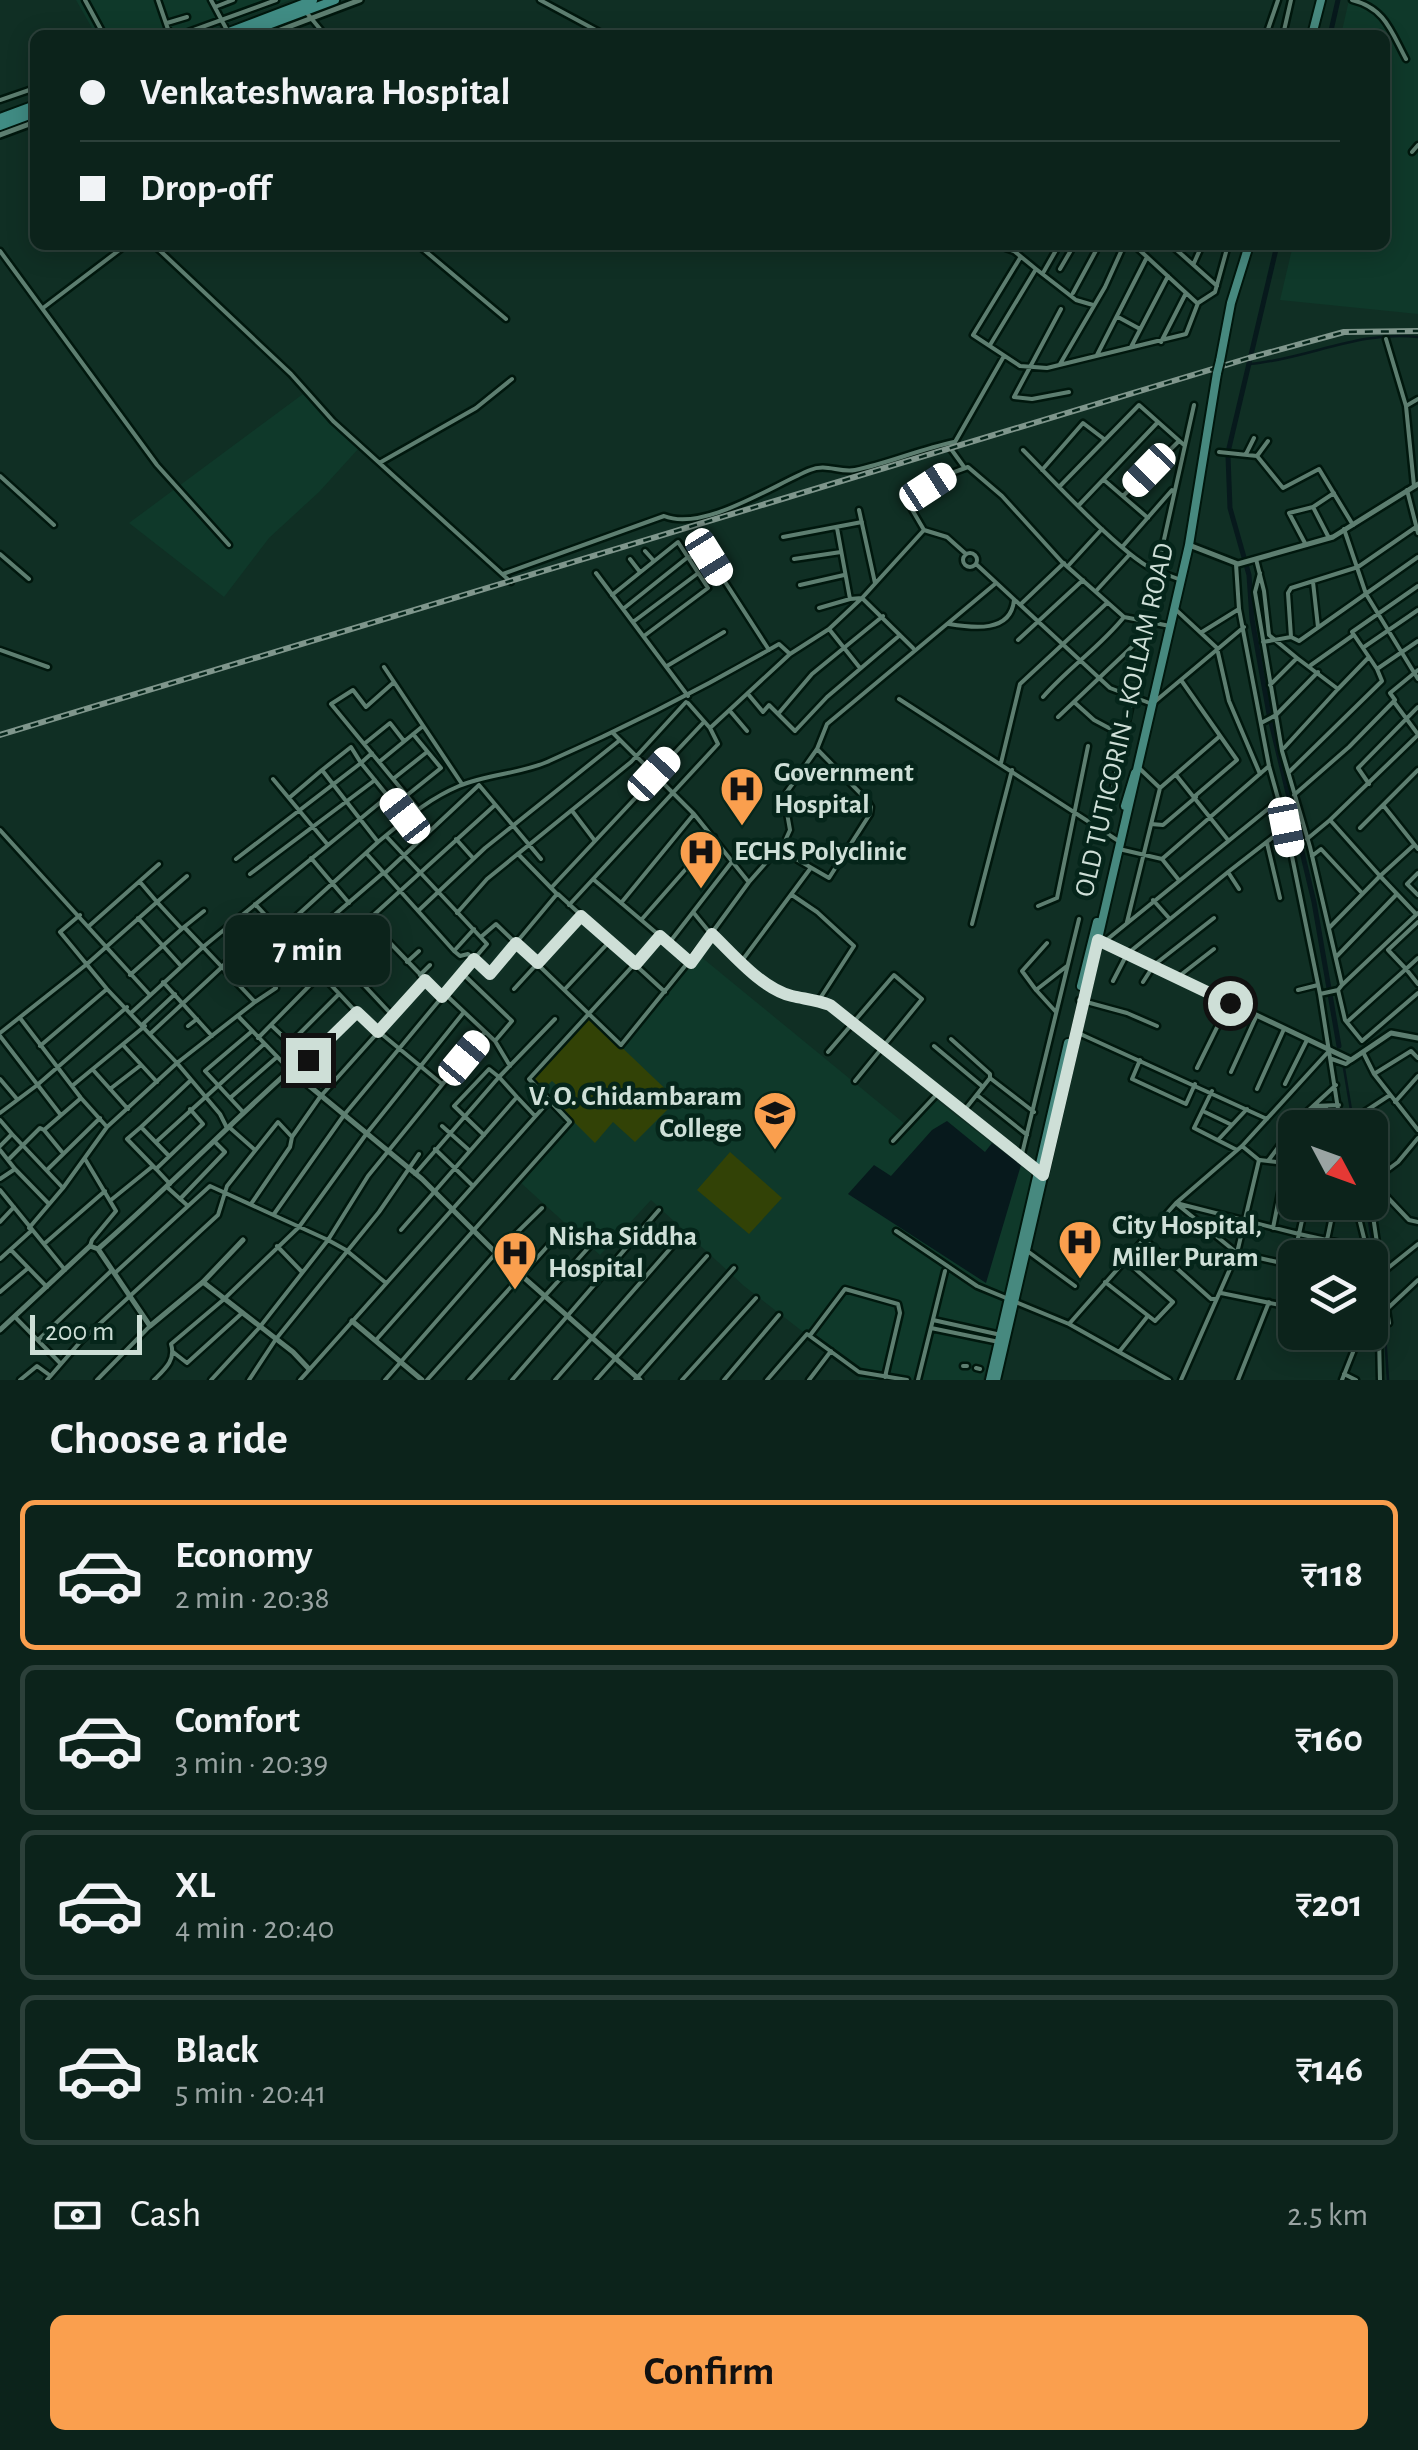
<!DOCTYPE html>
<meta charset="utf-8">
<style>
:root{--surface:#0c231b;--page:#152b24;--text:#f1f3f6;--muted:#9aa4a3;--line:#2c403a;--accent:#fa9f4e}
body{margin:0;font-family:"Alegreya Sans",sans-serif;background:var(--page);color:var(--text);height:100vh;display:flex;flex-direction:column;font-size:38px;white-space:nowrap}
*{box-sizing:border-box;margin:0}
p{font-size:32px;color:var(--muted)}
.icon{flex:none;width:55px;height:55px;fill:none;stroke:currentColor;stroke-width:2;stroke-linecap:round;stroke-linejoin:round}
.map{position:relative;height:1380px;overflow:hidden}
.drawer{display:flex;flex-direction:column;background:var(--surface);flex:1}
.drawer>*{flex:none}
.hud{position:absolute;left:30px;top:30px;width:1360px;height:220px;border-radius:15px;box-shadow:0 5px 25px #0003,0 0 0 2px var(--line);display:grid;align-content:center;height:220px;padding:0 50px;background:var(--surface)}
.needle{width:65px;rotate:131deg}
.buttons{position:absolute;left:1278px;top:1110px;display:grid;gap:20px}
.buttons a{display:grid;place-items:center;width:110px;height:110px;border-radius:15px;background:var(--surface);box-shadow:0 5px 25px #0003,0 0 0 2px var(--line);font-size:50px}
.scale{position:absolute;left:30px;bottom:25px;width:112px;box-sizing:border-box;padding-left:10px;border:5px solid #cedfd7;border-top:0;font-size:28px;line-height:35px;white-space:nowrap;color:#cedfd7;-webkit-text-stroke:8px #05251a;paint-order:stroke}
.end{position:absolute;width:45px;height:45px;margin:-22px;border:12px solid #cedfd7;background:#111;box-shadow:0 0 0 5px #111}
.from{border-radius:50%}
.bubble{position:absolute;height:70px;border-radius:15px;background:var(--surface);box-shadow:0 5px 25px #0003,0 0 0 2px var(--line);font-size:32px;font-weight:700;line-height:70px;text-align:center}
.car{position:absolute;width:30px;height:60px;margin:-30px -15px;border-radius:12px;box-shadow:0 0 8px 2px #0007;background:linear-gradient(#fff 24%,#345 0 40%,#fff 0 76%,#345 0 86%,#fff 0)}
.hud b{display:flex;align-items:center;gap:35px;height:95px;font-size:38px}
.hud b+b{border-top:2px solid var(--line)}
.hud i{width:25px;height:25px;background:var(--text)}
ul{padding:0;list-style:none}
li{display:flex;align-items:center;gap:30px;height:150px;margin:0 20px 15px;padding:0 30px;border:5px solid var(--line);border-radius:15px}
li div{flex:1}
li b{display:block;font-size:38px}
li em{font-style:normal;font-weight:700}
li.active{border-color:var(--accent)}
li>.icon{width:90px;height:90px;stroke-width:1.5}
h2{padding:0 50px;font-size:45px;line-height:120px}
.pay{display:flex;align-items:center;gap:25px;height:110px;padding:0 50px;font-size:38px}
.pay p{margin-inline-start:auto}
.action{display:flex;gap:20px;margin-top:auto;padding:20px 50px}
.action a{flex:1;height:115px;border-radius:15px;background:var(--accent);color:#111;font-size:40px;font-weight:700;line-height:115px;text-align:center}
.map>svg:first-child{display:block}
.built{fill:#0f392a}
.green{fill:#324206}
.water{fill:#07191c}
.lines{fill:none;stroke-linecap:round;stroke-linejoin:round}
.stream{stroke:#07191c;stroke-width:2.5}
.canal{stroke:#07191c;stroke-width:5}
.minor-casing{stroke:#00170d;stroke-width:9}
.tertiary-casing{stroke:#00170d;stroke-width:10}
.primary-casing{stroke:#00170d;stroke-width:12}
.trunk-casing{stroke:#00170d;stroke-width:12}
.minor{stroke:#5d7e70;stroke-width:4}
.tertiary{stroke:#5d7e70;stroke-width:5}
.primary{stroke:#47897f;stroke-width:8}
.trunk{stroke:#408c84;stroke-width:8}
.rail-casing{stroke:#7f968c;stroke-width:6}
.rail{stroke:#05251a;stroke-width:2.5;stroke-dasharray:8;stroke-linecap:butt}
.primary-bridge-casing{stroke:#00170d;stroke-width:12;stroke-linecap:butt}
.primary-bridge{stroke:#47897f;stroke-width:8}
.route{stroke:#cedfd7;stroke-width:12}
.labels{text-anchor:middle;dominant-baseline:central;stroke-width:9;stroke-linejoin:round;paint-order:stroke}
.street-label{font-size:28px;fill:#cedfd7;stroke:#05251a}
.poi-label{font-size:28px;font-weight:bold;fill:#cedfd7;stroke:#05251a;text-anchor:start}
</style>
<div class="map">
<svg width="1418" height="1380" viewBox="0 0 1418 1380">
<rect width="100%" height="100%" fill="#102f24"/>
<path class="built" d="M76,0H291L195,35H96Z
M1349,0H1418V314L1280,300L1293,245H1385V35H1341Z
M303,394L359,448L319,492L269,538L224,597L129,523Z
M700,956L905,1124L931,1096L1035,1177L983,1380H858L863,1373L834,1356L744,1286L651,1200L600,1255L521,1183L573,1123L531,1079L586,1021L619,1048Z"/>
<path class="green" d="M590,1017L677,1100L635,1142L613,1122L595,1143L553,1101L562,1090L552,1081L542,1090L533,1079Z
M730,1152L782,1198L749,1234L697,1190Z"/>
<path class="water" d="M947,1121L985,1152L992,1143L1021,1165L986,1283L848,1194L874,1165L891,1176L932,1130Z"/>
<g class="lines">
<path class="stream" d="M1250,364C1308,359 1358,330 1418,337
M1343,1062L1354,1128
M1366,1202L1384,1318L1388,1380"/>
<path class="canal" d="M1330,35L1338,0
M1229,448L1277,245
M1228,456L1230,508L1249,575L1252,619L1269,714L1314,902L1339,1046"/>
<defs>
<path id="minor" d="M85,0L104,35
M158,0L170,35
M211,0L228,32
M540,0L605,35
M1352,0C1385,8 1391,31 1406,59
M215,7L233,0
M306,12L325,35
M167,23L187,17
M180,35L276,0
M1266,35L1278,0
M1283,35L1291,0
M0,100L35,88
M1412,152L1418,145
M154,245L291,374L333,421L511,582
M418,245L506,319
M1134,245L1197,303
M1171,245L1217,286
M0,251L157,465L229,545
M1020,258L973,335L1020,366L1047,368L1186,334L1198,303L1215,292L1228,245
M1194,263L1202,245
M1036,269L1076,300L1093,305
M1060,269L1074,245
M1043,273L1059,245
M1073,293L1099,245
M43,308L126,245
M1061,309L1014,397L1032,399L1069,392
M1118,317L1140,329
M1386,339L1406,406L1414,486
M1161,342L1186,293
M990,345L1036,269L1014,251L997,245
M1131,347L1168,276
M1097,355L1147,257
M1060,364L1105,287L1124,245
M1406,406L1418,399
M1023,450C1049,476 1128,562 1157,571
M1219,452L1257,456L1283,488L1319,469L1353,525
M1246,454L1254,438
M1257,456L1268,441
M381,462L476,408L512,379
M964,467L951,449L1004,356
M1042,470L1083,423L1104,439
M0,476L54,525
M1104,480L1148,518
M1060,486L1139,405L1184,445
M1407,490L1418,533
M1123,496L1179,441
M1079,505L1158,422
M859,510L875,583
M837,528L850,599L862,598L913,648
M1344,529L1366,594L1418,679
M924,530L947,537L966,554
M783,537L862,522
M1329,538L1313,507L1334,493
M1306,545L1289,513L1313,507
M1123,546L1172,490
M645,551L654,561
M963 560a7 7 0 1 1 14 0a7 7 0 1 1-14 0Z
M0,554L29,579
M630,559L640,572
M794,559L841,552
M1256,559L1264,591L1269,635L1297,658
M976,564L1110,688L1152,704L1244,627
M1236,564L1239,609L1269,766L1286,827L1320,994L1341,1128
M1068,566L1102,529
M596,573L688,696
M1260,573L1255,592L1282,751L1310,847L1342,985L1338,990
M503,574L664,516C704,532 773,485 810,470C826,463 839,473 855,470C889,463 920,449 954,442
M1181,580L1157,571L1194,405
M1313,582L1318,627
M995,584L827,724L817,749L784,796L790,830L785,841L749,882L711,934C733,954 760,986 790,996C803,1000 816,1000 830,1005L1036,1171
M800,585L844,575
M1096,591L1130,554
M612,595L678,542L708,588L644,636
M1022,603L1064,563
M819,608L850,599
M1174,608L1217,648L1229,701L1260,774
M623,609L688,557H709L769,650
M633,622L697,574
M949,624C973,628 1011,633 1014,600
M829,629L860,668
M1202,632L1239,609
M1291,637L1288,593L1291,588L1358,567L1416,527
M1018,640L1083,580
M1263,642L1291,637L1299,641L1418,557
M1364,647L1418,610
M0,650L48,667
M1369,657L1377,669L1418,641
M1311,665L1352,636
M667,666L724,632
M384,667L462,784
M1181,680L1237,760L1195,796
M1270,685L1297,658L1338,689L1369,657L1352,632L1418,586
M748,694L763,712L769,705L795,731L827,697L900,635
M1043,697C1068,668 1100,647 1124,617
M899,699L1117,840
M1074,702L1094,720L1124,736
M1394,702L1417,733
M730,711L747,731
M778,714L812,674L883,616
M1058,717L1136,643
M1263,722L1276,715L1318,672
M710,728L790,654
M613,733L694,814L747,880
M364,744L331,704L353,690L366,707L393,683
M1284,748L1338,689
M372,753L361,763L351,747L322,770L360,819L388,796
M379,762L364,744L390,723L404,741
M1001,763L1020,684L1107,603
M1138,767L1160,788
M1418,770L1383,805L1418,849
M1289,772L1382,681L1377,669
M655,774L703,723
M1176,775L1228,840
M273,779L328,845
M393,779L427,752
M1369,784L1358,768L1418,707
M479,785L541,859
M1294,795L1349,747L1395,700L1390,693L1418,670
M406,796L441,768L413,734
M289,798L322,770
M1110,801L1132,699
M416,807L379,762L423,726
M573,812L595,841
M1151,824L1163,825L1196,797
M1360,828L1383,805
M0,830L149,994
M386,836L487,944L462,973L512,1021L495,1041
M456,839L473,858
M1307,839L1330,820
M1267,843L1280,898
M1414,845L1380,876L1416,914
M779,849L829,878L870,814L871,807L867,800L817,749
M1119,849L1162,859L1178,879
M366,853L454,951L460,956L468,954L490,974L557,894L518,854
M1312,856L1321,849L1361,892
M311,858L349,903
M236,859L361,763L404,816
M1162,859L1269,766
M1228,872L1239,889
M1418,873L1407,884L1418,895
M250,874L375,780
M384,874L479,785
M593,879L660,936
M140,882L157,902L187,876
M551,888L656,776
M558,894L665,992
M792,895L817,912L854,946L819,1000
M1153,900L1169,918
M621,903L694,814
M255,904L361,1017L442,1084
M569,905L718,744L710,728L688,703
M1038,906L1057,898L1088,746
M418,911L485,848L620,740
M457,913L487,879L631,762L686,702
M80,915L60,932L107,989L177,1063L107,1127
M138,918L181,966
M642,919L714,837
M369,921L442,997
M1127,922L1160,788L1220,736
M1418,922L1388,950L1406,969L1418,958
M972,924L1012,770
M89,926L159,864
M184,927L204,911
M1329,928L1380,876L1330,820L1418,735
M223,931L276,988L255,1002
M482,936L496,924L621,1045L711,934L693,912L731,863
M262,942L280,931L378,842
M1104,942L1279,800
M669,943L691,963
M1047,943L1022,971L1036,990L1067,966
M296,948L383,873
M454,951L474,929
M334,953L392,1015
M1337,956L1396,895
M367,957L386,939
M407,962L419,951
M741,962L810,869
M314,969L495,805
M130,975L184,927L203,947L360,819L378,842C405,820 426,800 459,786C487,774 519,774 547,762C627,727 703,688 779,644L790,654L829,629L862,598L924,530L907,501L949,474L968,467L1002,496L1062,562L1124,617L1170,626
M420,975L430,965
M1178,977L1214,949
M1113,981L1127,954L1228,872L1286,827L1301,821
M163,982L212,1036
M1143,982L1154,965L1214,918
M1342,985L1418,913
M514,989L581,916
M565,989L610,941
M1036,990L1056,1012
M1298,990L1318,985
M445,994L495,1041L510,1066
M1320,994L1338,990L1345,1020L1362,1041L1418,993
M1079,1000L1127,1013L1157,1026
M132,1012L203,947L255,1002L177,1063L220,1114L227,1128
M238,1016L290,1070
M20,1018L81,1098L107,1127L63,1188L29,1228
M1347,1022L1406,969L1418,984
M143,1024L175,994
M271,1025L307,1059
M188,1026L197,1019
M251,1032L205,1071L230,1098L277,1057
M1076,1032L1267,1119
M0,1033L87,964L157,902L181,928
M151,1033L222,967L239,947
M0,1036L60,1114
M258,1038L320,975
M951,1039L990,1074V1078L1034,1112
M290,1043L339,994
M123,1045L157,1082
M40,1046L107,989
M934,1046L983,1087
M828,1052L894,975L922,999L855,1081
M1363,1052L1374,1074L1418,1130
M1332,1059L1346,1064L1350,1061
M1140,1060L1132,1079L1186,1104L1195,1084
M1197,1068L1229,1003
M94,1071L128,1109
M1231,1072L1256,1017
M295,1074L357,1012
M1374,1074L1411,1051L1418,1058
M0,1079L17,1099
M1285,1084L1307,1040
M72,1086L145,1026
M110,1089L141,1065
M1257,1089L1284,1029
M1212,1091L1194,1128L1237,1150
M977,1095L1027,1135
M230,1098L243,1112
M518,1098L535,1116
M1395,1102L1418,1076
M1314,1106L1339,1105
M1316,1106V1128
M1326,1106L1327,1128
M963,1112L990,1078
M1205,1112L1232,1125
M0,1113L36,1086L127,1007
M1355,1118L1390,1095
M0,1120L12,1134L0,1146
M442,1126L470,1151
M141,1127L127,1139L156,1169
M229,1127L255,1150
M12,1134L63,1188
M1218,1140L1247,1109
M893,1141L937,1094
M156,1142L264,1044
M435,1149L471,1184
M0,1150L15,1169L0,1179
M62,1152L44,1130L81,1098
M169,1156L141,1127L191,1080
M1021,1158L1079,919
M85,1159L116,1211L92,1240L90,1246
M8,1160L40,1128L44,1130
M1260,1160L1268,1161L1299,1119L1336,1085
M1268,1161L1295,1164L1294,1126
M15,1169L49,1204
M47,1170L100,1118
M415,1174L499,1077L489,1069L454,1106L484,1135
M1373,1182L1409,1220L1418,1222
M1370,1183L1398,1162L1418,1138
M170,1184L156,1169L203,1124L190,1109
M168,1188L188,1206
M0,1190L65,1270
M1370,1196L1389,1323
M180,1199L225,1152L214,1141
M111,1200L153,1166
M1355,1202L1369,1258
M1176,1203L1299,1234L1306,1202
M251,1204L290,1147L292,1137
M1178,1205L1237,1253L1295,1266
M274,1214L344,1115L462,973
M0,1222L14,1207
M1273,1228L1286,1163
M401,1230L517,1097L499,1077L555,1019
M896,1231L977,1286L1069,1324L1169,1380
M1143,1238L1211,1299H1215
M1327,1240L1335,1202
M44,1244L105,1191
M277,1246L302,1272
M11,1250L47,1287
M1026,1250L1075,1286
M0,1259L31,1231
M1370,1263L1379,1337L1380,1380
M1291,1265L1299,1234L1368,1249
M116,1272L210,1186L328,1240L346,1250L386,1283
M1383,1272L1418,1244
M1105,1282L1155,1321L1173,1302L1125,1260
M0,1292L27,1269
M1221,1293L1295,1308
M1370,1316L1387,1309L1418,1280
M15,1317L60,1363
M933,1320L1001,1335
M1069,1324L1176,1203L1242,1146L1329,1051
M931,1328L999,1342
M811,1334L845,1289L898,1304L900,1313L885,1377
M38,1340L111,1271
M376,1340L570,1122L529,1079L660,936L669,943L693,912
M1306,1345L1311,1332
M173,1352L187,1363L241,1314
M1119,1352L1147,1317
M963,1366H967
M976,1368L980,1369
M1344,1374L1356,1380
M20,1380L37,1366L48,1374
M47,1380L81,1341L218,1215L227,1186L278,1122L292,1137L320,1097L425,980
M97,1380L150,1326
M154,1380C165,1369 176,1360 171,1344L223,1300L299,1227L367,1133L464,1012
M211,1380L259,1328L328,1240L368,1176L485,1032
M249,1380L276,1339L379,1212L419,1154
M300,1380L550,1100
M385,1380L496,1253L542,1208
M427,1380L564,1228
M469,1380L589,1247
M512,1380L659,1210
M555,1380L683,1234
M596,1380L707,1256
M635,1380L734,1268
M682,1380L756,1298
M724,1380L779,1315
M767,1380L807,1334L859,1372L907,1380
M809,1380L831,1351
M918,1380L945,1271
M1181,1380L1237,1253L1259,1160L1242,1146
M1238,1380L1269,1302
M1342,1380L1361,1332"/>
<path id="tertiary" d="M267,35L360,0
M0,135L35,122
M1189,545L1238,564L1333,537L1418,484
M1098,940L1351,1060L1391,1033L1418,1038
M98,1249L150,1326L203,1282L243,1240
M203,1282L293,1352L309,1369
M352,1321L422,1380
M0,1330L90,1246L98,1249C164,1192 224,1129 290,1070L422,1179L496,1253L640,1380"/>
<path id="primary" d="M1312,35L1321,0
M1220,361L1231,303L1249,245
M1125,806L1135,773
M1081,986L1097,922
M990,1380L1068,1043
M996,1380L1189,545L1217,373"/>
<path id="trunk" d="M221,35L313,0
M241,35L335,0
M0,118L35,105
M0,126L35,113"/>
</defs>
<use href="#minor" class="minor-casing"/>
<use href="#tertiary" class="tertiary-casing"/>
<use href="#primary" class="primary-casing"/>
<use href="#trunk" class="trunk-casing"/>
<use href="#minor" class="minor"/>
<use href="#tertiary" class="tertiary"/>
<use href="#primary" class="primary"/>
<use href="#trunk" class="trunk"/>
<defs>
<path id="rail" d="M0,735L1249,358L1344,332L1418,331"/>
</defs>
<use href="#rail" class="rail-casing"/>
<use href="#rail" class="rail"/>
<defs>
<path id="primary-bridge" d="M1217,373L1220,361"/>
</defs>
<use href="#primary-bridge" class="primary-bridge-casing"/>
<use href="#primary-bridge" class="primary-bridge"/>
</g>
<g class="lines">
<path class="route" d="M308,1060L357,1012L378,1032L425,980L442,997L474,959L490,974L516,943L538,963L581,916L636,964L660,936L691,963L712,934C733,954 762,989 792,996C805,999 817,1000 830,1005L1043,1175L1098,940L1230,1003"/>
</g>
<defs>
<symbol id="hospital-pin" viewBox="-11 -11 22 30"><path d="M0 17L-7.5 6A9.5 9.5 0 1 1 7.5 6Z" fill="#fa9f4e" stroke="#05251a"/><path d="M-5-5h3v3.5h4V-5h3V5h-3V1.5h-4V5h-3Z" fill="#111"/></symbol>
<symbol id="university-pin" viewBox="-11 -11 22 30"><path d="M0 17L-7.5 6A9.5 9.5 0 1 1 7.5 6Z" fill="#fa9f4e" stroke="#05251a"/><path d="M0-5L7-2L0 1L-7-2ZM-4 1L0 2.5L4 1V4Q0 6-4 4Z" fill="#111"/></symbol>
</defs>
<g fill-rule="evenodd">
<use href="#hospital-pin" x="717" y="764" width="50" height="68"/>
<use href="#hospital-pin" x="676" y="827" width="50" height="68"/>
<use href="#university-pin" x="750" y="1088" width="50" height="68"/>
<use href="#hospital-pin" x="1055" y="1217" width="50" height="68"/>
<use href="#hospital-pin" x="490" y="1228" width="50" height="68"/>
</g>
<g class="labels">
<g class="street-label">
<text transform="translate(1125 720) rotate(-77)">OLD TUTICORIN - KOLLAM ROAD</text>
</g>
<g class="poi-label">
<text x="774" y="773">Government<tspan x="774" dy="32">Hospital</tspan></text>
<text x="734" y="852">ECHS Polyclinic</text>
<text x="742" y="1097" text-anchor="end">V. O. Chidambaram<tspan x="742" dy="32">College</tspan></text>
<text x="1112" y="1226">City Hospital,<tspan x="1112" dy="32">Miller Puram</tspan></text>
<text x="548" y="1237">Nisha Siddha<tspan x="548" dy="32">Hospital</tspan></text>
</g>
</g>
</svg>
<div class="buttons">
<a><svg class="needle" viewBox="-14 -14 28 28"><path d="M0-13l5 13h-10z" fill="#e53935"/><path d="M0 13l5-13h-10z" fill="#9aa4a3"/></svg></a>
<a><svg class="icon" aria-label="layers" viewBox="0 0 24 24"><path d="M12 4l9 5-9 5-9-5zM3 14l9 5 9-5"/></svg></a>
</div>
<div class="scale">200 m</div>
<i class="end from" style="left:1230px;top:1003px"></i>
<i class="end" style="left:308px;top:1060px"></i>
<div class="bubble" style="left:225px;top:915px;width:165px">7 min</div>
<i class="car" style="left:1149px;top:470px;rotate:224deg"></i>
<i class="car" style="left:928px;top:487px;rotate:57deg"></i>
<i class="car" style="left:709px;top:557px;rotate:148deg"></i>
<i class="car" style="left:654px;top:774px;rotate:43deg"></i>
<i class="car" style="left:405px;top:816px;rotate:322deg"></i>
<i class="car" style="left:1286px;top:827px;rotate:169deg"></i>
<i class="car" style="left:464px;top:1058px;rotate:40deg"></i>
<div class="hud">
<b><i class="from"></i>Venkateshwara Hospital</b>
<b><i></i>Drop-off</b>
</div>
</div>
<section class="drawer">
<h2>Choose a ride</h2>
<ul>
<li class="active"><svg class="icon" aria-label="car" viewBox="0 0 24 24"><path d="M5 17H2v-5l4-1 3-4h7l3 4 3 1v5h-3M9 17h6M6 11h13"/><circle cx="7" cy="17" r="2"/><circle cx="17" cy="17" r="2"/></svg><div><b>Economy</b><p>2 min · 20:38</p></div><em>₹118</em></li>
<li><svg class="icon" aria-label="car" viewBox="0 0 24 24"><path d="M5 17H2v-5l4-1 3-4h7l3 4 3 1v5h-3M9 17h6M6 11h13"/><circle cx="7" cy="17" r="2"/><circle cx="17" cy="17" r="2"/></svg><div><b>Comfort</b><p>3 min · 20:39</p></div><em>₹160</em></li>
<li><svg class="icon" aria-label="car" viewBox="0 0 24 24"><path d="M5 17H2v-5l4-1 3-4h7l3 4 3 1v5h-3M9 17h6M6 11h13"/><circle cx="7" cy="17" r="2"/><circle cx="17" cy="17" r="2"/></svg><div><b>XL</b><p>4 min · 20:40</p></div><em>₹201</em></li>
<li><svg class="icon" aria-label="car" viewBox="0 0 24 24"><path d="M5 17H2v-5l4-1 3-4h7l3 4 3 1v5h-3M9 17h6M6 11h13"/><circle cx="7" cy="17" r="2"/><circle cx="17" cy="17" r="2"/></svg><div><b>Black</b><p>5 min · 20:41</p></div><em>₹146</em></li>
</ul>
<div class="pay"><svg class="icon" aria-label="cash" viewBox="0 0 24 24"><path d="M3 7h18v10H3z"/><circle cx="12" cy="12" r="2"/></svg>Cash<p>2.5 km</p></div>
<div class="action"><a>Confirm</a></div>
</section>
